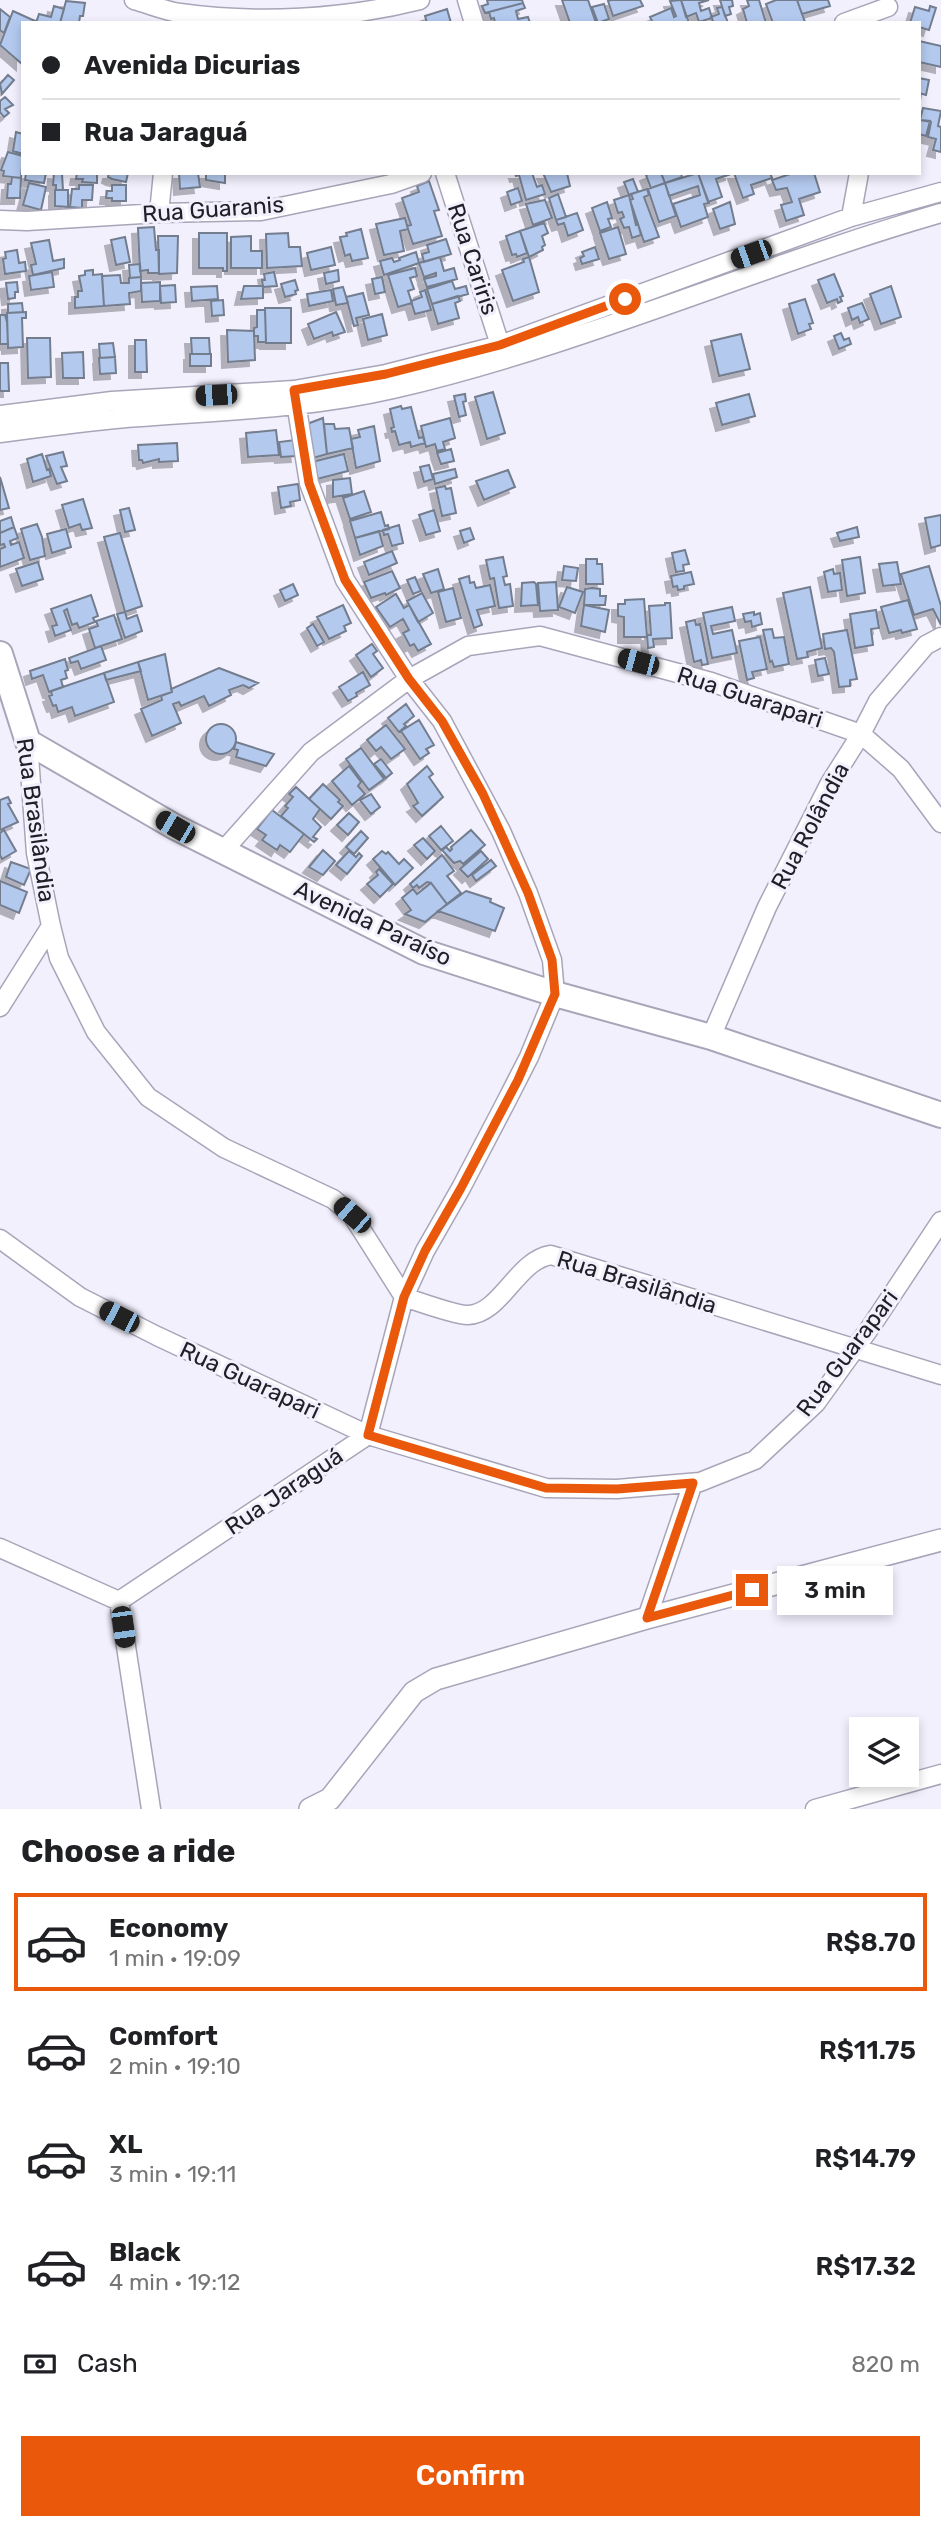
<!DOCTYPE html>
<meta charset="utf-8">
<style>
:root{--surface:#fff;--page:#f2f2f2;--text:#202124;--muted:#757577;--line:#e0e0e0;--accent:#ea580c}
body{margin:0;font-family:Rubik,sans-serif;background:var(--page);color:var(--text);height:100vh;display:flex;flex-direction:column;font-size:26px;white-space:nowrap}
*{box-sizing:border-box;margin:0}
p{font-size:23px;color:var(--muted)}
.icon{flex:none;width:38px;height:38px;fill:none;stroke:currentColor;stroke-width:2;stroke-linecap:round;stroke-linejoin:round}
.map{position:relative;height:1809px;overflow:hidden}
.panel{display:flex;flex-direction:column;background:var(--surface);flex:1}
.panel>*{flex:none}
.guide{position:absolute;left:21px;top:21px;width:900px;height:154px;border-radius:0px;box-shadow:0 4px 10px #0003;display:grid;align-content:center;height:154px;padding:0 21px;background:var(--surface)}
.buttons{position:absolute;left:849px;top:1717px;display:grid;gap:14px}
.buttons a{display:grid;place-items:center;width:70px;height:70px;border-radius:0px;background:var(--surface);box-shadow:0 4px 10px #0003;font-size:35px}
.end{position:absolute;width:32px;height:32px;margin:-16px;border:9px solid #ea580c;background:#fff;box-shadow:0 0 0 4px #fff}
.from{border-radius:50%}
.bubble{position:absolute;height:49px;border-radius:0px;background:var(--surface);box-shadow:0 4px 10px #0003;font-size:23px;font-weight:600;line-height:49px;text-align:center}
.car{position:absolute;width:21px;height:42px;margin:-21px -10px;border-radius:9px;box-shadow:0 0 5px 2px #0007;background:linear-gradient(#222 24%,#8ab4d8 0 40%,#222 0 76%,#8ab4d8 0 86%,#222 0)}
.guide b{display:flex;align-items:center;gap:24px;height:66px;font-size:26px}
.guide b+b{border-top:2px solid var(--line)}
.guide i{width:18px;height:18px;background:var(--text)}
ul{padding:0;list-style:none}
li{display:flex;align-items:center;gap:21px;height:98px;margin:0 14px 10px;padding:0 7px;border:4px solid transparent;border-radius:0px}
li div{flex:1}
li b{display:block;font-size:26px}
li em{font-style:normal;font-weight:600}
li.active{border-color:var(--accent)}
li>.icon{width:63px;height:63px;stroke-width:1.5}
h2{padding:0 21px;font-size:32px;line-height:84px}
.pay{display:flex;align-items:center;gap:18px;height:77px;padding:0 21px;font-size:26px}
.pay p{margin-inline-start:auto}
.cta{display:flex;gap:14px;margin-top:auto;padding:14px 21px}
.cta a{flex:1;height:80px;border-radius:0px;background:var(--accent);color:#fff;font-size:28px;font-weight:600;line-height:80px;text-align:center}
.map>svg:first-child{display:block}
.building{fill:#b3c9ee;stroke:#737d8e;stroke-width:2;filter:url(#shadow)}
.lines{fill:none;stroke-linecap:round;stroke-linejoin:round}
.minor-casing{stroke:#a9a5b9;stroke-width:21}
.tertiary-casing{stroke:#a9a5b9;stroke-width:24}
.secondary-casing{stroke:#a9a5b9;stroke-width:28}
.minor{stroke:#fff;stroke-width:18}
.tertiary{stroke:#fff;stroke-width:21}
.secondary{stroke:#fff;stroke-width:24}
.route{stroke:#ea580c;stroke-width:9}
.labels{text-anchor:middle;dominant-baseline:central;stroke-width:6;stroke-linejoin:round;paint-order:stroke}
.street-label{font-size:23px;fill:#212027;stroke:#f2f0fd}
</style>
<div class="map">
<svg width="941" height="1809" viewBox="0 0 941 1809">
<defs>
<filter id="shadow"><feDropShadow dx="-6" dy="6" stdDeviation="0" flood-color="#0004"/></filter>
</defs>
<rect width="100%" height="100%" fill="#f2f0fd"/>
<path class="building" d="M487,0H522L523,3L485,13L482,6L488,4Z
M562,0H588L596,23H570Z
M611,0H640L643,6L613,16L608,1Z
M681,0L689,23H653L650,17L671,8L674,17L676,16L670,1Z
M681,0H709L699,3L701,11L709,8L712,18L699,22L696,13L686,17Z
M732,0L733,6L729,7L731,14L725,16L720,0Z
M747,0H759L766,23H747L743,9L749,6Z
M776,0H797L805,22L773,23L766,4Z
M797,0H828L830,6L802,14Z
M66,1L85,3L83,16H80L79,23H60Z
M523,3L525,8L516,11L518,19L528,17L530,23H495L494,18L491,19L489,12Z
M604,4L609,19L598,23L592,7Z
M54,6L64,9L60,23H36L39,14L51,17Z
M930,6L936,8L929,30L919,27V23H910L915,7L929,11Z
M722,7L728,23H714L711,17L719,14L717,8Z
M0,9L10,17L4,33L0,30Z
M447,9L451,23H427L425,16Z
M13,11L35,21L34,23H23L22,64L0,45Z
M919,41L941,46V67L919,62Z
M8,75L14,80L2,94L0,84Z
M919,78L929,80L926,95L919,93Z
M5,97L13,105L5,109L9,113L4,117L0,112V101Z
M923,108L941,111L938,126L941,127V152L933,150L936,139L928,137L931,122L920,120Z
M920,120L930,121L926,136L919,134Z
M16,132L23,134V154L13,151Z
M8,152L23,156L21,178L3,176L4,171L1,170Z
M26,173H46L44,183L25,180Z
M54,173L62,174L63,190H56V185H53Z
M77,173H97V183L82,182L83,179H76Z
M109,173H128L126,182L112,179L108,177Z
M179,173H198L200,187L180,189Z
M206,173H225V183L206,180Z
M515,173H532L537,187L542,185L545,194L526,200L519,175L516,176Z
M543,173H567L570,186L551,192Z
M651,173H661L665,183L651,188L646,175Z
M661,173H681L682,177L665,183Z
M698,173L709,203L704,204L708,217L681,227L673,204L700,195L698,186L669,196L665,183Z
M698,173H731V174L716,179L722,197L708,202Z
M734,173H770L772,178L751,185L754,194L743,198Z
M793,173H814L820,192L799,199L804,215L786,221L781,205L792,202L787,188L776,190L772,180Z
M12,177L21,178L20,198H7L8,184H11Z
M633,179L638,192L629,195L624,182Z
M429,181L439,210L434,211L442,236L413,244L407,226L411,225L402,198L419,192L417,186Z
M29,183L46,187L41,210L23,205Z
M665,183L676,216L659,222L648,189Z
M79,185H93L92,200H82V208L70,207L72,189H79Z
M112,185H126V201H112V198H106L107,191H112Z
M518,188L522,201L511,205L507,192Z
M647,189L649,195L644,197L659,237L644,242L630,200L633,199L631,194Z
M55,190H68V207L55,206Z
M558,194L566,217L556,220L549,198Z
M629,195L636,225L638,224L641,235L632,238L629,227L624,228L620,219L624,217L622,212L618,213L614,200Z
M545,200L552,218L533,225L526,204Z
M607,202L612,218L608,219L611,227L600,231L592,208Z
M730,202L735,224L720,229L713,209Z
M577,213L583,230L568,236L564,223L558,225L556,220Z
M405,218L408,229L400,231L404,251L384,255L376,224Z
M544,223L548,233L542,236L545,245L542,247L543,250L529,257L520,231Z
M154,227L156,250H159V273H148V270L140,271L138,228Z
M618,227L626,254L609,259L600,233Z
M361,229L368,258L352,261L350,254L345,256L340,237L347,236L346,233Z
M520,231L527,253L517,257L516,254L512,255L506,236Z
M199,233H227V271H223V268H199Z
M288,233L289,247H300L302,266L267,268L266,234Z
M158,236H178L177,273L159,274Z
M251,236V251H262V268H231V237Z
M125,237L130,262L116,265L111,240Z
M446,239L451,254L424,262L422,254L429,252L427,245Z
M49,240L53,261L64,259V268L33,275L31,265L36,264L31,243Z
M331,247L335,265L311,270L307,253Z
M595,247L599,259L582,264L580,258L584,256L582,252Z
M17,250L19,263L25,262L26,271L5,274L3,259L6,258L5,252Z
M416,252L419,263L384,275L380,261L392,258L394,262L400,260L399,258Z
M440,257L444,271L454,268L457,279L427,287L424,279L436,276V273L424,277L419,263Z
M529,257L539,292L513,301L502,270L524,262L523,259Z
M140,264L141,277L130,278L129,265Z
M415,268L417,276L410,278L414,289L408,291L412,303L398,307L388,275Z
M93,270V275L102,274L104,306L75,308V297H78V291H82L79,276L85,275V271Z
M338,270L339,281L326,284L324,273Z
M52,272L54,287L31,290L29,276Z
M274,272L277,286L263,287L262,280H265L264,274Z
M834,274L843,296L840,297L842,301L838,303L837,299L827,303L818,280Z
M120,275L121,283H129V278L141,277V291L129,293L130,304L104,306L102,276Z
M382,277L385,292L375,294L372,279Z
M295,280L298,290L295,291L296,294L285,297L281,284Z
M452,281L455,289L466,286L468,294L432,304L427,289Z
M17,282L18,292H15V298L8,299L6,283Z
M160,282V301L142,302L141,283Z
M175,285L176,302L161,303L160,286Z
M217,286L218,299L192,301L191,287Z
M244,286H263V298L241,299Z
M891,286L901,317L881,324L870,294Z
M343,287L348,303L336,305L333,289Z
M331,290L333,301L309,306L307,294Z
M425,290L431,310L415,314L411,301L422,297L420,292Z
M363,293L369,315L356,318L358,325L354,326L346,297Z
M458,296L460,301L455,303L459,318L438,324L432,304Z
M805,299L813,323L809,324L811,329L798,334L789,304Z
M223,300L224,315L212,316L211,301Z
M22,303L23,312L8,313V304Z
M862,303L869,319L860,323L858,317L852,320L848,308Z
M265,308H291V343H266Z
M257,310H265L266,342H258V336H254V328L257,327Z
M26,312V318H22L23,347L8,348L7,313Z
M336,312L345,332L333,336L332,332L314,339L308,324Z
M382,314L387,335L368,340L363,319Z
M0,315H5L7,322L8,344H0Z
M227,330L254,331L255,360L228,362Z
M841,333L844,340L849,338L851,344L839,349L834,336Z
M741,334L750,369L719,376L711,341Z
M27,338H50L51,377L28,378Z
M191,338H209L210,354H192Z
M135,340H146L147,372H135Z
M113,343L115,357L100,358L99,344Z
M83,352L84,378H63L62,353Z
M190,354H211V366H190Z
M115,357L116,373L100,374L99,358Z
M0,363H8L9,391H0Z
M493,392L505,433L487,439L475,397Z
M465,394L466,401L463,402L466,415L459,417L454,396Z
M749,394L755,416L722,425L716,403Z
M401,406L402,409L411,407L419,438L423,437L425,443L411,447L410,442L399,445L395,431L392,432L391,428L394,427L390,409Z
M323,418L327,454L313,458L307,424Z
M450,418L455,438L443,442L445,449L437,451L435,444L426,447L421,426Z
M324,424H334L335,429L349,428L353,448L327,454Z
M374,426L380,461L356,468L351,439L360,437L358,430Z
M276,430L279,455L248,457L246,433Z
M295,440L297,456L281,457L279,442Z
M177,443L178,461L159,462V459L143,463L142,460H139L138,445Z
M451,449L454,461L441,464L437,453Z
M63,452L67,466L61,467L67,481L57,484L46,456Z
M42,454L47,470L49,469L51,476L33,482L27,459Z
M344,454L348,471L317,479L312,462Z
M429,465L433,479L424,482L420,467Z
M455,469L457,477L435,484L433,474Z
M508,470L515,487L484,500L476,481Z
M0,477L9,508L0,510Z
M350,478L352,494L333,497V480Z
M298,484L300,500L290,502L291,506L281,508L278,487Z
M445,486L446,489L451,488L456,513L442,516L436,488Z
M364,491L371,512L350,519L343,498Z
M83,499L92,528L82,530L80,524L69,528L62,505Z
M129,508L135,530L125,532L120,510Z
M434,510L440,531L426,535L419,515Z
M381,512L385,526L388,525L389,529L355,538L350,521Z
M941,515V545L931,548L925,518Z
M11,517L14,527L0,533V521Z
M37,524L42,537L45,556L30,560L21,529Z
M399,525L403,543L392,546L388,534L384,535L383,530Z
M14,527L18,538L10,541L11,545L19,542L24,558L0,567V549L5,547L4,544L0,545V533Z
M857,527L859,537L840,541L837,533Z
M470,528L474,539L464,543L460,531Z
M66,529L71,547L52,553L47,534Z
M379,531L383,546L360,555L355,538Z
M120,533L142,606L125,612L104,537Z
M685,550L689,564L683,565L684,571L676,572L672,553Z
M392,551L397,563L369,575L364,562Z
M503,557L507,576L503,577L505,585L510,584L513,606L499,608L494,578L490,579L486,560Z
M860,557L865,593L847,596L842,560Z
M586,559H597V564H602L603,584H586Z
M38,562L43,579L22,586L16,569Z
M897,562L901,584L883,586L879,564Z
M564,566L578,568L576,581L562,580Z
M929,566L941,606V625L933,609L914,615L901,574Z
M438,569L444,589L431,593L423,574Z
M833,569L834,574L840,573L842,590L828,592L824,572Z
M392,571L400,588L386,595L385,593L371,598L364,582Z
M691,572L694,584L684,586V589L678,590L677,586L673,587L671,576Z
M469,576L470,583L474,582L476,588L490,585L495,606L477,610L482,625L474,628L459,579Z
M415,577L421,591L413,594L407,580Z
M534,582L536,584L538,605L521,606L522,583Z
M556,582L558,610L540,611L538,583Z
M293,584L298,595L285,601L280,590Z
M567,587L583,592L575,613L559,607Z
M810,587L822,648L807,652L808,657L797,659L783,593Z
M453,588L461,618L446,622L438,592Z
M592,588L600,589V596H606L605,605H584L585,589Z
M422,593L433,613L418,622L407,601Z
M396,594L404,608L409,605L431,644L418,651L414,644L410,646L403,633L409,630L403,619L390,627L376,607Z
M91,595L98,616L93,618L95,622L79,628L77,623L72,625L67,609L64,611L71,630L55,636L52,626L57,625L51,609Z
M644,599L647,637H624V617L618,616V604H625V600Z
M908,600L917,629L902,633L901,630L889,633L881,607Z
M665,603H670L672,638L653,639L654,647L648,648L647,635H651L649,606L665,605Z
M343,605L351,623L344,626L346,631L329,639L317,617Z
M584,605L609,610L605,632L581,626Z
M732,607L735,621L711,626L713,634L732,630L737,653L712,658L703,613Z
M876,610L879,628L871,629L873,645L855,648L850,614Z
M125,612L127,619L137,615L142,631L125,638L117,614Z
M754,612V615L760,613L762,624L752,627L751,621L745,622L743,614Z
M114,615L122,639L95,648L89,629L98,626L96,621Z
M695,620L696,625L700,624L708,664L702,665L701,660L694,662L686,622Z
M313,624L324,642L317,646L307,628Z
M772,629L774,638L784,637L789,664L774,667L772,661L770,662L763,630Z
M847,630L857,679L850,680V686L839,687L834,652L831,648L825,649L823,634Z
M760,637L767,669L752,672L754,678L747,680L739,641Z
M372,644L377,651L373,654L383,668L371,677L356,655Z
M101,646L106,660L81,669L78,661L71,663L69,658Z
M165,654L172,692L148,700L138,662Z
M825,658L829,674L818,676L815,660Z
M65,659L68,670L65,671L67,678L61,680L63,687L49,692L43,675L32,679L30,671Z
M138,662L141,671L106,680L104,673Z
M219,668L258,683L249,688L243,685L229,690L231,695L209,706L204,696L181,706L179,702L173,704L181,723L152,736L141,709L162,700L161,696L172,692L171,689Z
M363,672L370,685L356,693L357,696L348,701L339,687Z
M104,673L114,702L75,716L72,707L58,712L56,705L53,706L49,696L52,695L51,691Z
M406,704L414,716L404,724L406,726L399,732L388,718Z
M419,720L434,745L426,749L429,753L420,759L401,731Z
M206 739a15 15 0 1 1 30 0a15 15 0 1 1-30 0Z
M386,725L405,749L391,759L381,747L376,751L367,740Z
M236,742L274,754L266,766L236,757L238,750L234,749Z
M361,748L384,779L369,790L346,759Z
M381,759L392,773L386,778L374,764Z
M349,766L361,782L358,786L365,794L352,805L332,781Z
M427,766L433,774L429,777L443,797L422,816L413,806L418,803L407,784Z
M323,784L340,800L338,802L343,806L331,819L309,799Z
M296,787L320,809L313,819L321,827L313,837L317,839L314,842L281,816L288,808L285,806L293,797L289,794Z
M371,794L380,807L371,814L360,800Z
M8,797L11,803L8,804L18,822L0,830V800Z
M272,810L304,834L290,852L280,845L277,850L262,840L266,835L257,829Z
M349,813L359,822L348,835L337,825Z
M441,826L453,841L441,850L429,836Z
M4,830L16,851L2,859L0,855V833Z
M471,830L485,845L463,864L460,861L454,863L442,850L446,847L450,851L452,849L451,847Z
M361,831L368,838L354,854L346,847Z
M423,838L435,851L427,859L414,845Z
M323,850L335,861L323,875L309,867Z
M349,851L356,857L359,853L362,856L347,874L336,865Z
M382,851L386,854L388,852L399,864L404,859L413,868L395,885L373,859Z
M481,851L488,859L468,877L460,869Z
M442,855L454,871L447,876L461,893L447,904L431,883L427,882L419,888L417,885L413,888L410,884Z
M491,860L496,866L476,881L472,875Z
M11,862L31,869L24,885L6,877Z
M379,869L393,884L380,897L367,884L378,875L376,872Z
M0,881L27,892L19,913L0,905Z
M431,883L447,904L425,922L405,914L411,910L402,898L413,889L417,894Z
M466,891L491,899L490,902L504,908L495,931L438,911Z"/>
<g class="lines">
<defs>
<path id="minor" d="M134,0C149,4 165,11 180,13C257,24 345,19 420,0
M467,0L474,23
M844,23L888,7
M445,173L500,345
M159,213L163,173
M851,217L859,173
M0,220L27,221L159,213L261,211L391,184L422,173
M0,415L112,401L294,390L386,374L500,345L851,217L941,192
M0,433C38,428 77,423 115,419C209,411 302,410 393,389C580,346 757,266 941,213
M28,742L36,853L51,926L59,958L96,1032L148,1097L224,1148L333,1199L352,1215L404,1297C416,1301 458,1316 468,1315C501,1314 517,1260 551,1255L941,1375
M223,851L311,752L409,679L468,646L540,636L711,682L861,734L901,769L941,823
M0,1007L51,926
M711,1037L767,907L830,783L861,734L878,701L926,645L941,637
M0,1239L80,1297L157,1336L368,1435L546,1488L617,1489L700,1482L755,1460L816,1403L872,1325L941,1221
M0,1548L119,1601
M119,1601L368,1435L404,1297L425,1251L461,1188L506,1102L529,1057L555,994L552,960L528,893L501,831L442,721L409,679L345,580L309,483L294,390
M119,1601L151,1809
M647,1618L693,1483
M815,1809L941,1774"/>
<path id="tertiary" d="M310,1809L330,1799L414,1692L436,1679L647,1618L941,1540"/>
<path id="secondary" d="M0,654L28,742L175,827L424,952L555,994L711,1037L941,1115"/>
</defs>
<use href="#minor" class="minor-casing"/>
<use href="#tertiary" class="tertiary-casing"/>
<use href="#secondary" class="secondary-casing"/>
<use href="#minor" class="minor"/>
<use href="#tertiary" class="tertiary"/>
<use href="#secondary" class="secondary"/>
</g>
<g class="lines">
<path class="route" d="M625,299L500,345L386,374L294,390L309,483L345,580L409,679L442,721L483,794L528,893L552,960L555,994L518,1080L461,1188L425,1251L404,1297L368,1435L546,1488L617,1489L693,1483L647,1618L752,1590"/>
</g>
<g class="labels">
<g class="street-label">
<text transform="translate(213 209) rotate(-4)">Rua Guaranis</text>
<text transform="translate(473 259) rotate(72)">Rua Cariris</text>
<text transform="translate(750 697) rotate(18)">Rua Guarapari</text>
<text transform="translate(36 820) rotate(82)">Rua Brasilândia</text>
<text transform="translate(810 826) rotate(-62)">Rua Rolândia</text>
<text transform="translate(373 923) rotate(25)">Avenida Paraíso</text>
<text transform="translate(637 1282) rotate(17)">Rua Brasilândia</text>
<text transform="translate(847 1353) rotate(-53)">Rua Guarapari</text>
<text transform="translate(250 1380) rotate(25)">Rua Guarapari</text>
<text transform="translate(284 1491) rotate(-34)">Rua Jaraguá</text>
</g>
</g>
</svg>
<div class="buttons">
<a><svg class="icon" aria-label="layers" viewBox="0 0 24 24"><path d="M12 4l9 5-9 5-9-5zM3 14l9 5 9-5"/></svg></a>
</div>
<i class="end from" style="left:625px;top:299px"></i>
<i class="end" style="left:752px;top:1590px"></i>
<div class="bubble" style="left:777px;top:1566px;width:116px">3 min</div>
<i class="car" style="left:751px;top:254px;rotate:250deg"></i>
<i class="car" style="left:216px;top:395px;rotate:267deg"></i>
<i class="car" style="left:638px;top:662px;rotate:285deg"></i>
<i class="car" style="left:175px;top:827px;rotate:300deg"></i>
<i class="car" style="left:352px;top:1215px;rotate:311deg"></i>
<i class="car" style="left:119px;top:1317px;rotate:297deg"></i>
<i class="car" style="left:123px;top:1627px;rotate:172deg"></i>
<div class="guide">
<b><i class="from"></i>Avenida Dicurias</b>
<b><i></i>Rua Jaraguá</b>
</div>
</div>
<section class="panel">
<h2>Choose a ride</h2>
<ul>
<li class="active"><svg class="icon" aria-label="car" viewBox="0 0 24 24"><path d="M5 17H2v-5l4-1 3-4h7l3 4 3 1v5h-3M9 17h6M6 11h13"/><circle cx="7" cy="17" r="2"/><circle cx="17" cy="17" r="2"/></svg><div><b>Economy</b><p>1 min · 19:09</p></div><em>R$8.70</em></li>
<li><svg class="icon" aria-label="car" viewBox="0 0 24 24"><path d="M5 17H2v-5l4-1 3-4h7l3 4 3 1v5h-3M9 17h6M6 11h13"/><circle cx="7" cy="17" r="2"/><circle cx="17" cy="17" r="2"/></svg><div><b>Comfort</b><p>2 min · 19:10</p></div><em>R$11.75</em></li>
<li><svg class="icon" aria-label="car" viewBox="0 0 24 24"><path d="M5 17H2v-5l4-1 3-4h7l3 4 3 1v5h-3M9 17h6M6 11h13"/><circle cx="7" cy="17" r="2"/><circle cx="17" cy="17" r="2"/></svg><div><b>XL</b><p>3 min · 19:11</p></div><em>R$14.79</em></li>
<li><svg class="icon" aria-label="car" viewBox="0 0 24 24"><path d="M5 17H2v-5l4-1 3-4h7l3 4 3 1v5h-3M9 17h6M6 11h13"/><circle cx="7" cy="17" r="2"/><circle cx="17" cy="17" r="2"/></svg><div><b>Black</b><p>4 min · 19:12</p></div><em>R$17.32</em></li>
</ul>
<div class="pay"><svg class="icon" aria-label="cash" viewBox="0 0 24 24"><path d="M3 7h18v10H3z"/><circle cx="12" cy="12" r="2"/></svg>Cash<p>820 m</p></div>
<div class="cta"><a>Confirm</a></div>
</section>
